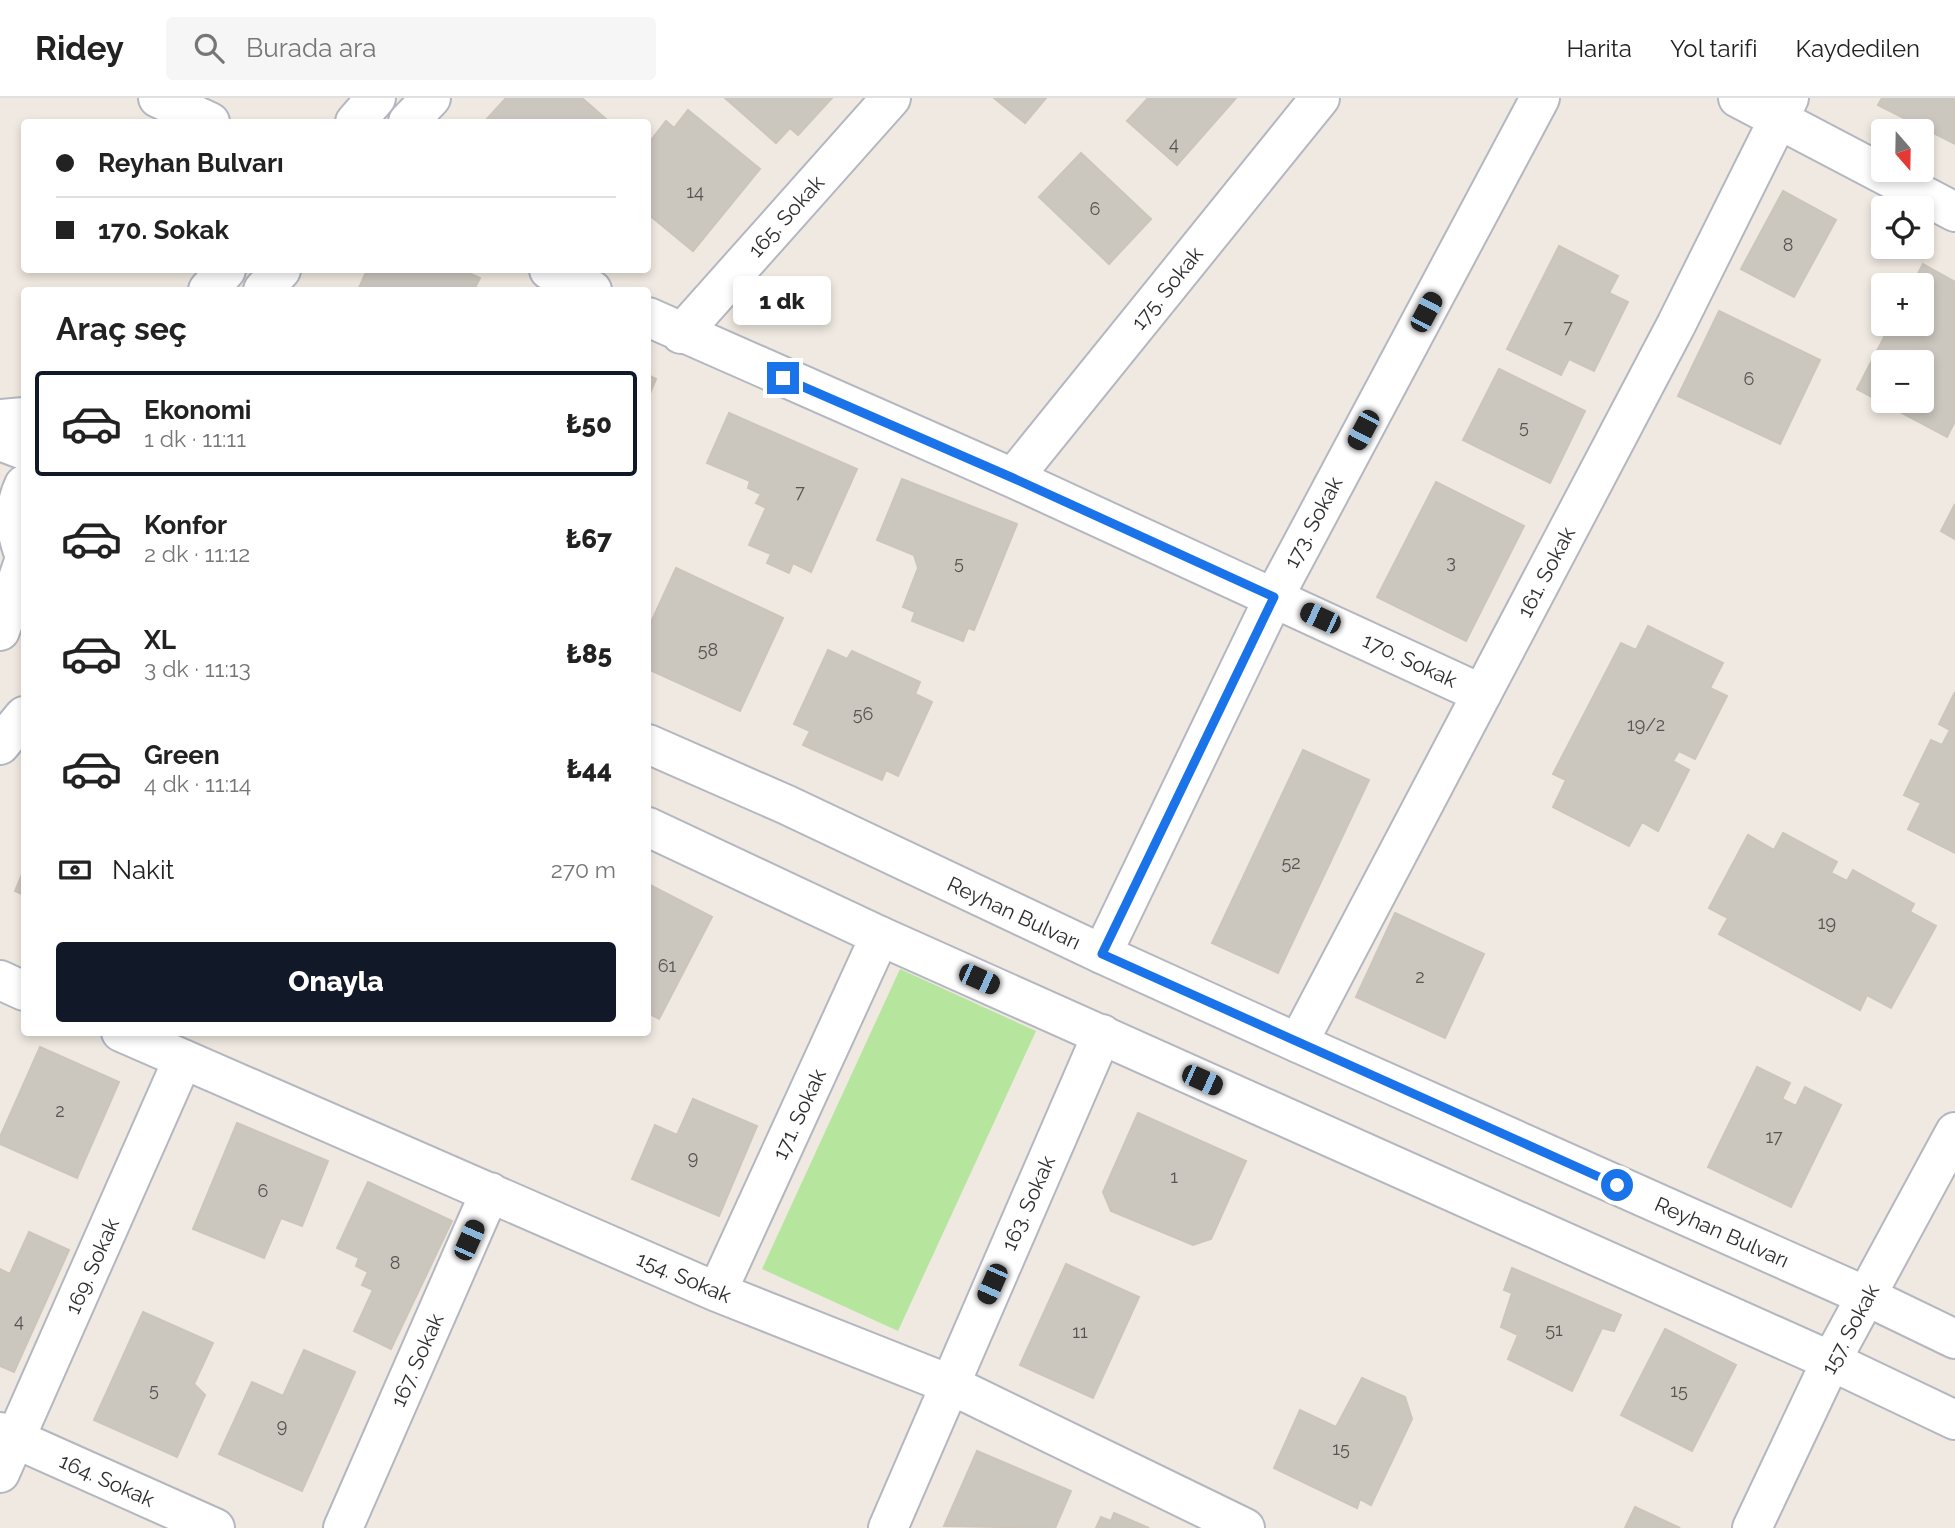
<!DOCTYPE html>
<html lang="tr">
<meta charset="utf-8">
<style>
:root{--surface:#fff;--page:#f6f6f6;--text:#222;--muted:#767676;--line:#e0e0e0;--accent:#111827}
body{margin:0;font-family:Raleway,sans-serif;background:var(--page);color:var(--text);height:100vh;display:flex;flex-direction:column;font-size:26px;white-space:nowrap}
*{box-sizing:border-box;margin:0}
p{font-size:23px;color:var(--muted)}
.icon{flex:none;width:38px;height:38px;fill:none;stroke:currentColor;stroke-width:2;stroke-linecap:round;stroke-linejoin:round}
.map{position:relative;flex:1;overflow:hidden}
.details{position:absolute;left:21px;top:189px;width:630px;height:749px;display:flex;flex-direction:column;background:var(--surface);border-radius:7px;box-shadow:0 4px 10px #0003}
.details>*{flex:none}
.guide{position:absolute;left:21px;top:21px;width:630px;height:154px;border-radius:7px;box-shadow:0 4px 10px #0003;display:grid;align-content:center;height:154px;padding:0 35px;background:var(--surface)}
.needle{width:46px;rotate:160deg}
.buttons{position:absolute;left:1871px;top:21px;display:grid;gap:14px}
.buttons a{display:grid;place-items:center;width:63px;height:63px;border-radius:7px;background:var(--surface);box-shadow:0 4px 10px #0003;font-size:35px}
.end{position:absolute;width:32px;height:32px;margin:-16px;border:9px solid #1a73e8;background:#fff;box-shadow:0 0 0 4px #fff}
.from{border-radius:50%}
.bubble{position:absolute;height:49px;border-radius:7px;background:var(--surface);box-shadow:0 4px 10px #0003;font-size:23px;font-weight:800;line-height:49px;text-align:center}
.car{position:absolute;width:21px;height:42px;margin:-21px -10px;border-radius:9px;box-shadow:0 0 5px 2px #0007;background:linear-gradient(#222 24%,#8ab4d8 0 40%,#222 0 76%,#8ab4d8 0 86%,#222 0)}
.guide b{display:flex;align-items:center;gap:24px;height:66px;font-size:26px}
.guide b+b{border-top:2px solid var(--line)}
.guide i{width:18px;height:18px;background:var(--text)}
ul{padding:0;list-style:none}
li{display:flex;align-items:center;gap:21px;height:105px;margin:0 14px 10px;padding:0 21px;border:4px solid transparent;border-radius:7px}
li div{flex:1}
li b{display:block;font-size:26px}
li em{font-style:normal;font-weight:800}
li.on{border-color:var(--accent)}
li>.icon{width:63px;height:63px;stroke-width:1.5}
h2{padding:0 35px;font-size:32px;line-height:84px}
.pay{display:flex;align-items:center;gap:18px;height:77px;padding:0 35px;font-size:26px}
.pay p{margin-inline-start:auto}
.primary-button{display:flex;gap:14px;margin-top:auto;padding:14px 35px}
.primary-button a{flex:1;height:80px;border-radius:7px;background:var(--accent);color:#fff;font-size:28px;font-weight:800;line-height:80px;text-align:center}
header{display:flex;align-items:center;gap:42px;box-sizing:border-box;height:98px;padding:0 35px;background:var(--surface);border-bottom:2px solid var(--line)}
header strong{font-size:33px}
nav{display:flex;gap:38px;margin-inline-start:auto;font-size:24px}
.search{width:490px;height:63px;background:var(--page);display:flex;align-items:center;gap:18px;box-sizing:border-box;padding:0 24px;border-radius:7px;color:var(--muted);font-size:26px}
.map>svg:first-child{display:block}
.green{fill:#b6e59e}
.building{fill:#cbc7bf;stroke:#cbc5ba;stroke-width:2;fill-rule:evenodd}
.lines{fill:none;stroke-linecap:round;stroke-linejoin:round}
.minor-casing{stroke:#b4b7c1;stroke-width:42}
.tertiary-casing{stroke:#b4b7c1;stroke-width:42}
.secondary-casing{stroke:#b4b7c1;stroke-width:42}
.minor{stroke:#fff;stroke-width:38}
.tertiary{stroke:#fff;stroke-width:38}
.secondary{stroke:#fff;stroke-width:38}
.route{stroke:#1a73e8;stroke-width:9}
.labels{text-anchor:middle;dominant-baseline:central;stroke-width:7;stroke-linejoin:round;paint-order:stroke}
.number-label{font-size:18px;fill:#555452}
.street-label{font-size:21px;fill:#2e2e2e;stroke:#fff}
</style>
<header>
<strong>Ridey</strong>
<div class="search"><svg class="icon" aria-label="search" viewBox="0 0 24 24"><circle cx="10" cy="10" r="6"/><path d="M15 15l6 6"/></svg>Burada ara</div>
<nav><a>Harita</a><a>Yol tarifi</a><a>Kaydedilen</a></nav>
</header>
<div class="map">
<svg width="1955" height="1430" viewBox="0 0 1955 1430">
<rect width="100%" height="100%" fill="#efe9e1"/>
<path class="green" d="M900,871L1036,933L898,1233L762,1171Z"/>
<path class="building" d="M506,0H582L607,22L604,24H484Z
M725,0H832L798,37L790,30L776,45Z
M994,0H1046L1025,25Z
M1148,0H1236L1177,67L1127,23Z
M1882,0H1955V46L1878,7Z
M688,12L760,71L693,153L648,116V46L666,23L674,30Z
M1081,55L1151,121L1109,166L1039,99Z
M1783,93L1836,122L1794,199L1741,171Z
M1559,148L1618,178L1609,195L1628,204L1594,273L1569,261L1561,277L1507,251Z
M1923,166L1955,184V323L1947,339L1857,291L1891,226H1922V187H1912ZM1883,264H1922V303H1883Z
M367,172H462L480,180L474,192H358Z
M1719,213L1820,262L1780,346L1678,298Z
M1499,271L1585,313L1550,385L1463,342Z
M648,277L656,281L648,300Z
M729,315L857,371L811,474L793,465L789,475L767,465L771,456L749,447L766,410L756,405L761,396L748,390L750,383L707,365Z
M902,381L1017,426L974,532L968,530L963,543L912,523L915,514L903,509L918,470L914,457L877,442Z
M1436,384L1524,428L1466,543L1377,499Z
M1955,406V441L1941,433Z
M676,470L783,520L740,613L648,571V531Z
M1648,528L1723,565L1710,590L1727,598L1695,661L1679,653L1673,663L1689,672L1658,733L1642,724L1629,748L1553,709L1566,682L1553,676L1621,545L1636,552Z
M828,552L847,561L852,553L920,584L915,596L932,604L898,678L886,672L882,682L803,647L810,633L794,626Z
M1955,594V755L1908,731L1921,705L1904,697L1931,642L1942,647L1950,632L1939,626Z
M1303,652L1369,682L1278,875L1212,845Z
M1783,735L1837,764L1831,775L1847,783L1853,772L1914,806L1910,814L1936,828L1891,910L1867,897L1860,912L1719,836L1728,820L1709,810L1748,737L1774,752Z
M24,772V797L15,793Z
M648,786L712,819L659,921L648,915Z
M1395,815L1484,856L1445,940L1356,899Z
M40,949L119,984L77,1080L0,1046V1039Z
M1757,969L1790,985L1782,1001L1796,1008L1805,989L1841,1007L1791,1109L1708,1069Z
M693,1001L757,1028L719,1118L632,1081L655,1027L677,1037Z
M1138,1015L1246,1063L1211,1141L1193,1147L1111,1113L1103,1094Z
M237,1025L328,1063L302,1128L281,1120L264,1160L193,1131Z
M368,1084L452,1123L391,1251L354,1233L373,1192L362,1187L368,1174L356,1168L359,1160L337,1150Z
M29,1134L69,1152L14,1274L0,1268V1171L10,1176Z
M1066,1166L1139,1199L1093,1300L1020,1267Z
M1512,1170L1621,1217L1614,1233L1602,1230L1572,1293L1508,1261L1518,1237L1501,1229L1512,1195L1504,1192Z
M143,1214L213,1245L194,1286L205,1297L177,1359L94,1322Z
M1665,1231L1736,1267L1692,1353L1621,1317Z
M304,1252L355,1274L302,1393L219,1356L252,1284L283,1298Z
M1362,1280L1405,1299L1412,1321L1371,1407L1360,1401L1357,1410L1274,1370L1300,1312L1336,1329Z
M977,1353L1071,1393L1055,1430L944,1428Z
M1635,1409L1680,1430H1625Z
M1114,1415L1149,1430H1096L1101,1419L1111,1423Z"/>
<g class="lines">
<defs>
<path id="minor" d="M158,0L210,24
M1738,0L1955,114
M549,172L592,192
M648,219L1013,380L1482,596
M681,236L891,0
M1013,380L1320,0
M1102,856L1274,499L1540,0
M0,882L24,893
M121,934L717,1194L949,1286L1245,1430
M1298,945L1676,227L1789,0
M717,1194L880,838
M0,1334L215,1430
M0,1375L183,961
M343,1430L490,1094
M888,1430L1102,936
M1752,1430L1831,1263L1955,1034"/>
<path id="tertiary" d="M355,24L376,0
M408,24L431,0
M208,192L226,172
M263,192L281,172
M0,321L24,319
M0,533L24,463
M0,647L24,618"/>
<path id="secondary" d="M0,343L24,352
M24,387C13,410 15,433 24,456
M648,646L787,707L1102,856L1298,945L1868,1199L1955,1241
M648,729L880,838L1831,1263L1955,1322"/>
</defs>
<use href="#minor" class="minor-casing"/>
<use href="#tertiary" class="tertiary-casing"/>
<use href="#secondary" class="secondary-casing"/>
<use href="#minor" class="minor"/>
<use href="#tertiary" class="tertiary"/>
<use href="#secondary" class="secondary"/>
</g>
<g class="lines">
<path class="route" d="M783,280L1013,380L1274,499L1102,856L1617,1087"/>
</g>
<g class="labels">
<g class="number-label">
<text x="1174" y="45">4</text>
<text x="695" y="93">14</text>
<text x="1095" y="110">6</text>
<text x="1788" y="146">8</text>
<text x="1568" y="228">7</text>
<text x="1749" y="280">6</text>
<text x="1524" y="328">5</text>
<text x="800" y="393">7</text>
<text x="1451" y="463">3</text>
<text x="959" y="464">5</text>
<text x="708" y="551">58</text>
<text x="863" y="615">56</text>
<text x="1646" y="626">19/2</text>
<text x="1291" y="764">52</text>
<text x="1827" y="824">19</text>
<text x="667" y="867">61</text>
<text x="1420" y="878">2</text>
<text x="60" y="1012">2</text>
<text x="1774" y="1038">17</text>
<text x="693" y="1059">9</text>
<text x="1174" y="1078">1</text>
<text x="263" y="1092">6</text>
<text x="395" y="1164">8</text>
<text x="19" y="1222">4</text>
<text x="1554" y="1231">51</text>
<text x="1080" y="1233">11</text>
<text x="154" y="1291">5</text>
<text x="1679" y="1292">15</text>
<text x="282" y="1327">9</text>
<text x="1341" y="1350">15</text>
</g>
<g class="street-label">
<text transform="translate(786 118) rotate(-48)">165. Sokak</text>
<text transform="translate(1167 190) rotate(-51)">175. Sokak</text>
<text transform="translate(1313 424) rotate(-62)">173. Sokak</text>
<text transform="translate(1546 474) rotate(-62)">161. Sokak</text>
<text transform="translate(1410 562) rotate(25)">170. Sokak</text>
<text transform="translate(1014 815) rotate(25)">Reyhan Bulvarı</text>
<text transform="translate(799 1016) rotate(-65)">171. Sokak</text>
<text transform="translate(1028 1105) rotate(-66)">163. Sokak</text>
<text transform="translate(1722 1134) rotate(24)">Reyhan Bulvarı</text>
<text transform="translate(92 1168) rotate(-66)">169. Sokak</text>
<text transform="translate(684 1179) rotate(23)">154. Sokak</text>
<text transform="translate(1850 1231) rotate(-62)">157. Sokak</text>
<text transform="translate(417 1262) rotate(-66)">167. Sokak</text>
<text transform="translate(107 1382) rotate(24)">164. Sokak</text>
</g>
</g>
</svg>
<div class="buttons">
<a><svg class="needle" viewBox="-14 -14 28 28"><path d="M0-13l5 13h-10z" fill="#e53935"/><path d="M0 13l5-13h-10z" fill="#767676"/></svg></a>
<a><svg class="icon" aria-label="locate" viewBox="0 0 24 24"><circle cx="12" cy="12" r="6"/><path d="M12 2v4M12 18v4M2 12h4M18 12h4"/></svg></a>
<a>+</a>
<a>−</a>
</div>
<i class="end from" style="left:1617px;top:1087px"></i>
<i class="end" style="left:783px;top:280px"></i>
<div class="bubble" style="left:733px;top:178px;width:98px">1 dk</div>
<i class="car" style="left:1426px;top:214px;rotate:28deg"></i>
<i class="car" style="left:1363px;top:332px;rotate:208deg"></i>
<i class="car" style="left:1320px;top:520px;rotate:295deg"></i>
<i class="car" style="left:979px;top:881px;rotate:114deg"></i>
<i class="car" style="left:1202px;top:982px;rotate:114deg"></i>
<i class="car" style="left:469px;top:1142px;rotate:24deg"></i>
<i class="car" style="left:992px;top:1186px;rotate:204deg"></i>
<div class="guide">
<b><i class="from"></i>Reyhan Bulvarı</b>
<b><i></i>170. Sokak</b>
</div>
<section class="details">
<h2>Araç seç</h2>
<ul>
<li class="on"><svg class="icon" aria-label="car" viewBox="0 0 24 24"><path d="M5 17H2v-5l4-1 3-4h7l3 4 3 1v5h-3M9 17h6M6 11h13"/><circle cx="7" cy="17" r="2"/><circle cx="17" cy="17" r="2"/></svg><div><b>Ekonomi</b><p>1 dk · 11:11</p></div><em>₺50</em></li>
<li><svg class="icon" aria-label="car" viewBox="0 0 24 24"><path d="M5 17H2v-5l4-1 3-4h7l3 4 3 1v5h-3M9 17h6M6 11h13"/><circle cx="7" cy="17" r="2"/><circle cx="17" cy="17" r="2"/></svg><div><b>Konfor</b><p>2 dk · 11:12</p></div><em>₺67</em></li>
<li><svg class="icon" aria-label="car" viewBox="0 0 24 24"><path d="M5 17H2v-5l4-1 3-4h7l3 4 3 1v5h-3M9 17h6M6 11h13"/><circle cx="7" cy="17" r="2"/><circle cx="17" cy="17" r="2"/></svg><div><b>XL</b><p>3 dk · 11:13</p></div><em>₺85</em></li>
<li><svg class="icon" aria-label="car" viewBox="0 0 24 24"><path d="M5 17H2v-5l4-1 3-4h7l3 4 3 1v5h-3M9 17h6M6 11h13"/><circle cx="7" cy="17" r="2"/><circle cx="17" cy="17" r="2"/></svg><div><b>Green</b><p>4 dk · 11:14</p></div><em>₺44</em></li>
</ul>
<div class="pay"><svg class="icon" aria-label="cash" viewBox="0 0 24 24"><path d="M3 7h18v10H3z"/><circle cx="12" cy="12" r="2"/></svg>Nakit<p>270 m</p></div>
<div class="primary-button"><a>Onayla</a></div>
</section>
</div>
